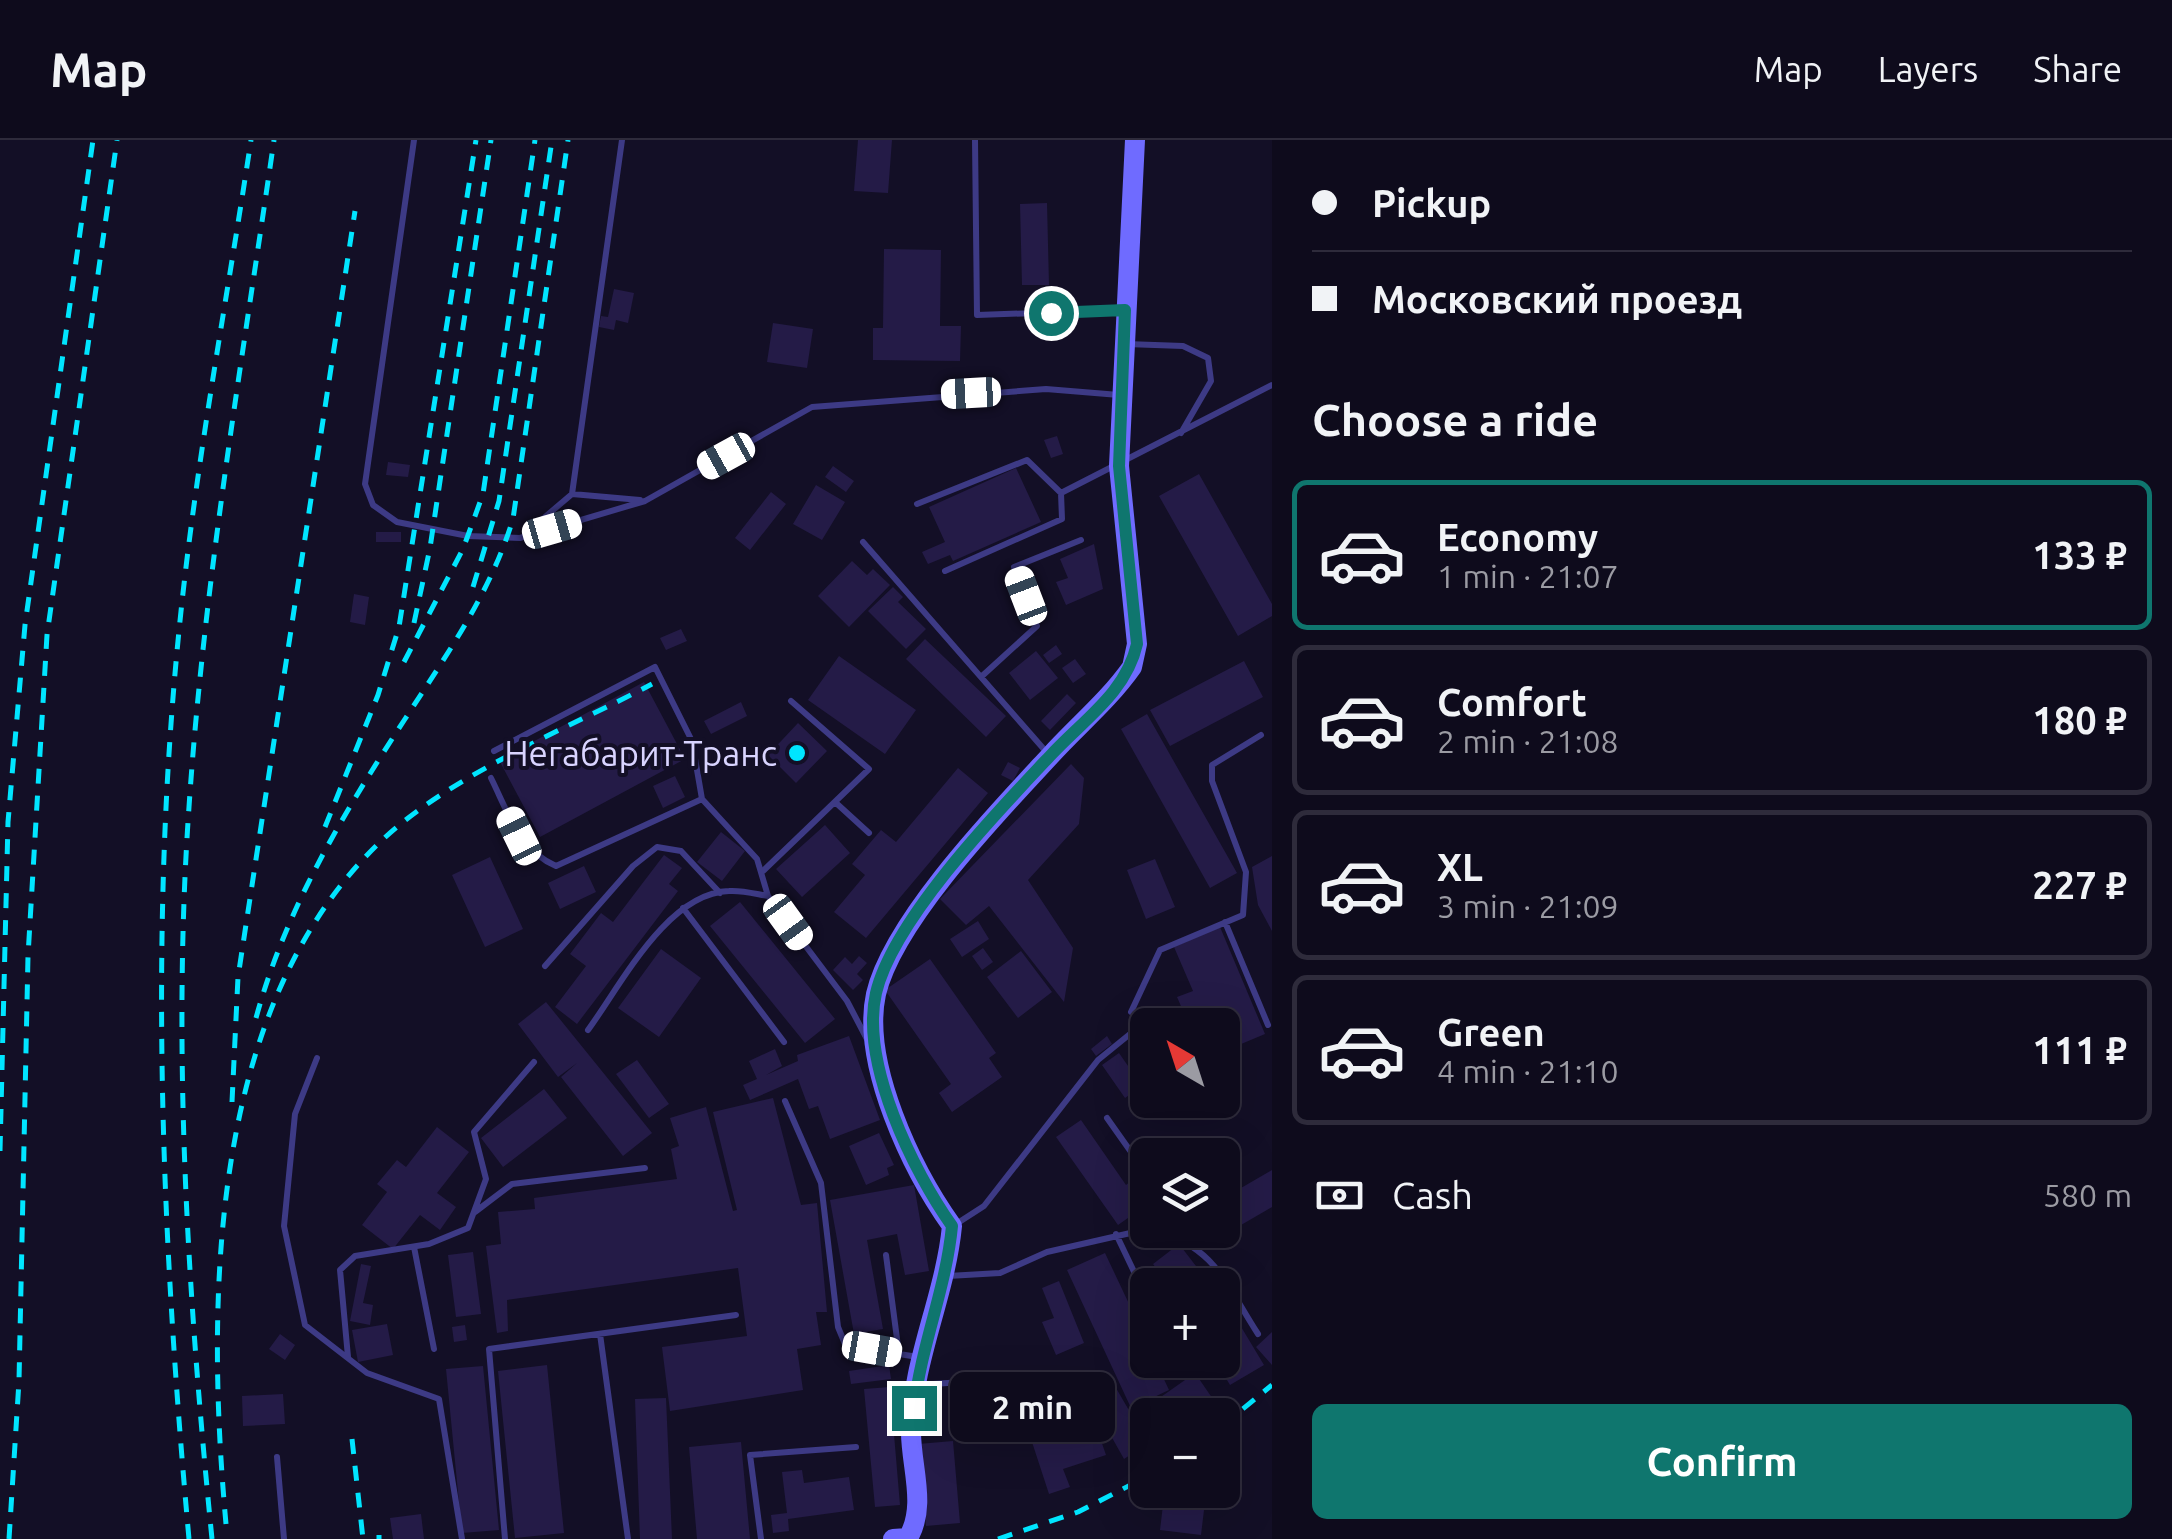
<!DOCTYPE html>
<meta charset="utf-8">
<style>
:root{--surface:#0e0b1c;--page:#1c1929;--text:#f1f3f6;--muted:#9b9ba3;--line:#2e2b3b;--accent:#0f766e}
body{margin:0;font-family:Ubuntu,sans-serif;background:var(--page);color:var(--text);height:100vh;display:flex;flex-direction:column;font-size:38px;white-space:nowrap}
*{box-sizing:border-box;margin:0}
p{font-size:32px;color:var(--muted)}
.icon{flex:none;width:55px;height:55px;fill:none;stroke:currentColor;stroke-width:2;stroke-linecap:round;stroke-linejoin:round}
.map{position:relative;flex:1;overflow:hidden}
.details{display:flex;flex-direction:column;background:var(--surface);width:900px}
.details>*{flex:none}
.guide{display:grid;align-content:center;height:220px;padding:0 40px;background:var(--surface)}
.needle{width:65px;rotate:321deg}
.buttons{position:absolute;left:1130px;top:868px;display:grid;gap:20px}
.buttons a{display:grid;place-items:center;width:110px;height:110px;border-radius:15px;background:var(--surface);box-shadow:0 10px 40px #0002,0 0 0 2px var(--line);font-size:50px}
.end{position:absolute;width:45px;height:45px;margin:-22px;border:12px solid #0f766e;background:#fff;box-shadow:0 0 0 5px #fff}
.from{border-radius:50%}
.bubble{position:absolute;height:70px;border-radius:15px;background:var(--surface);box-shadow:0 10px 40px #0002,0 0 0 2px var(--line);font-size:32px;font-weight:700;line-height:70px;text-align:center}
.car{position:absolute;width:30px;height:60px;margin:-30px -15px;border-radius:12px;box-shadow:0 0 8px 2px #0007;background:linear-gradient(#fff 24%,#345 0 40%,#fff 0 76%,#345 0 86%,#fff 0)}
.guide b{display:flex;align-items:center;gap:35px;height:95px;font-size:38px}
.guide b+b{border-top:2px solid var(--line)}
.guide i{width:25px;height:25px;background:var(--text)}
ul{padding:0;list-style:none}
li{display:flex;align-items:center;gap:30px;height:150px;margin:0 20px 15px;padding:0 20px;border:5px solid var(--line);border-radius:15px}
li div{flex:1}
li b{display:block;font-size:38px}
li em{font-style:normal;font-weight:700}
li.on{border-color:var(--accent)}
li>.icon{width:90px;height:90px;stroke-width:1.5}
h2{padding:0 40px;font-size:45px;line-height:120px}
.pay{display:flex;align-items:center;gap:25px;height:110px;padding:0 40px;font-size:38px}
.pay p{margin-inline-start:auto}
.primary-button{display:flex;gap:20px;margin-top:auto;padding:20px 40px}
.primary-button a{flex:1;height:115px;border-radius:15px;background:var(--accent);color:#fff;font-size:40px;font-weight:700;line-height:115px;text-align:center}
header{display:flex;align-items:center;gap:60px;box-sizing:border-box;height:140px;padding:0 50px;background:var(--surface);border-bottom:2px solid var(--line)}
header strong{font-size:48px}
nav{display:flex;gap:55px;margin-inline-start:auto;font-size:35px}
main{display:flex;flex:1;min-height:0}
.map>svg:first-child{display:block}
.building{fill:#241b47}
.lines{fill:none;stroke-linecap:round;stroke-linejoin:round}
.lane{stroke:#3d3a85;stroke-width:6}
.secondary{stroke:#6f6bff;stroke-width:20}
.rail{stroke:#00e5ff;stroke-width:5;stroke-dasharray:15 12;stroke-linecap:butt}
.route{stroke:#0f766e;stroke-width:12}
.poi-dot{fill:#00e5ff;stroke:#130f26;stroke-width:4}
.labels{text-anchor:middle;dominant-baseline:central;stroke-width:8;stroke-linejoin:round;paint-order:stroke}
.poi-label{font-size:35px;fill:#d9d4ff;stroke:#130f26;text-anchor:end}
</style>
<header>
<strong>Map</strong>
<nav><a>Map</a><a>Layers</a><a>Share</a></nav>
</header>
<main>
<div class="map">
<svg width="1272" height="1399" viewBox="0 0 1272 1399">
<rect width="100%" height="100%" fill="#130f26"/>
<path class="building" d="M858,0H892L888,53L854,51Z
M1047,63L1049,145H1022L1020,64Z
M884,109L941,110L940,186H961L960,221L873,220V188H883Z
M614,149L634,153L628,183L616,180L614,190L599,187L601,176L608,177Z
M1034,180H1049V194H1034Z
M773,183L813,189L807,228L767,222Z
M1057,296L1063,314L1051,318L1044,300Z
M388,322L410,325L408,337L386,335Z
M833,326L854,341L846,352L825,337Z
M1016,328L1041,382L953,421L950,415L928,424L922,412L945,402L929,367Z
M1199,334L1272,464V476L1238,496L1159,356Z
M816,345L845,362L822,400L793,384Z
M771,352L786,364L750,410L735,398Z
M376,392H401V402H376Z
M1094,404L1103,449L1066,465L1056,442L1068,438L1060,419Z
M852,421L867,435L873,429L890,445L849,487L818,456Z
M893,447L903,457L898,462L926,489L906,509L868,471Z
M354,454L369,457L365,485L350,482Z
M681,489L687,501L666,510L660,498Z
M925,499L1006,576L986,597L906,519Z
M1056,505L1062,514L1049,523L1043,515Z
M1036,511L1058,538L1030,560L1009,533Z
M839,516L916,570L885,614L808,560Z
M1075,519L1086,534L1073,543L1062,528Z
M1244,521L1263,557L1170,606L1150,570Z
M644,542L685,619L540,697L499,620Z
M1067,554L1076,563L1050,590L1041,581Z
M741,562L747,576L711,594L704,581Z
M1147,574L1237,733L1210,748L1121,589Z
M798,583L827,611L796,643L768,615Z
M1008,622L1020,628L1013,641L1001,635Z
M1071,624L1084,638L1079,684L1028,740L1073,808L1064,862L989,766L966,785L940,759Z
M958,628L988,653L866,798L834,772L865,735L852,724L881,690L896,702Z
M675,636L685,657L663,668L653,646Z
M825,685L850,713L802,757L776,729Z
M721,692L745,711L722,741L697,722Z
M664,715L682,728L669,744L678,751L577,884L555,867L586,826L570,814L601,773L613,782Z
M1272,716V791L1258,765L1252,727Z
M490,717L523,789L485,807L452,735Z
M1155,719L1175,767L1146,779L1127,730Z
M584,726L596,752L560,769L548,743Z
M740,762L835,879L805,903L710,786Z
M978,781L989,799L962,817L950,799Z
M1220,787L1265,894L1222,912V885H1208L1203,873L1187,880L1177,857L1193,851L1174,807Z
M983,808L993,822L982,830L972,816Z
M661,809L701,838L659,897L618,868Z
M1021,811L1052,852L1018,878L987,837Z
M859,816L867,823L857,834L863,840L853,850L833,830L845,817L852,824Z
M930,819L996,913L989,918L1002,937L952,972L939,953L951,944L885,850Z
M546,862L652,993L623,1016L561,937L577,923L558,937L518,884Z
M849,896L880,980L830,999L818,966L809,969L798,939L750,960L743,945L757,939L749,921L775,909L782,926L766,935L798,921L797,915Z
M1107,896L1112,904L1096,916L1091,909Z
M1119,913L1142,946L1125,958L1102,925Z
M637,920L669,964L649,978L616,934Z
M544,949L567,978L503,1027L481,998Z
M773,958L801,1065L817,1063L827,1172H816L821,1205L797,1209L803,1250L670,1271L662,1207L747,1196L738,1128L507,1160L508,1191L497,1193L486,1106L501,1104L498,1072L535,1069L534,1058L677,1039L671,1009L679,1006L670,978L706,967L733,1071L737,1070L713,972Z
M1081,980L1126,1045L1137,1036L1148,1051V1064L1118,1085L1056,997Z
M437,987L469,1012L437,1053L456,1067L440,1090L420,1075L393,1109L362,1085L387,1052L377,1044L397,1020L406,1027Z
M879,993L894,1025L887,1028L889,1035L866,1045L849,1006Z
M1272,1030V1067L1217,1099L1212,1090H1222V1059Z
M914,1045L929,1131L905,1135L897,1094L867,1100L883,1189L854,1194L830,1060Z
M1179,1104L1206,1139L1198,1145H1170L1153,1124Z
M473,1112L481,1174L456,1177L448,1115Z
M1105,1113L1148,1204V1220H1155L1169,1250L1131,1268L1067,1130Z
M361,1124L371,1126L363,1163L373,1165L370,1185L350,1181Z
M1221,1139L1237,1166L1231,1170L1264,1225L1230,1245L1215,1220H1222V1145H1210Z
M1059,1141L1084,1203L1056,1215L1042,1182L1054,1178L1042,1148Z
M387,1184L393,1215L358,1222L352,1190Z
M465,1185L467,1200L454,1202L452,1187Z
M1272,1192V1225L1256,1207Z
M280,1194L295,1205L285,1220L269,1209Z
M547,1225L564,1393L515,1398L498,1231Z
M889,1225L891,1239L851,1244L849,1231Z
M483,1226L499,1390L462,1393L446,1229Z
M1195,1233L1217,1265L1202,1275H1148V1286L1138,1273Z
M1082,1245L1106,1315L1063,1329L1070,1347L1049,1354L1031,1299L1039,1296L1028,1263Z
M890,1247L900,1365L875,1367L864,1249Z
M1116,1248L1148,1303L1124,1319L1092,1262Z
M283,1254L285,1284L243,1286L242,1256Z
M666,1258L672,1399H640L635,1259Z
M953,1301L960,1383L926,1386L918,1304Z
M741,1302L750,1399H697L689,1307Z
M802,1330L804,1343L849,1337L854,1370L788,1379L789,1391L773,1393L771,1375L787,1373L782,1332Z
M1163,1365L1204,1370L1201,1395L1160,1390Z
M421,1374L424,1399H393L390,1378Z"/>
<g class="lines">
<path class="lane" d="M414,0L365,344L373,365L397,382L468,396L520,398L645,361L812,267L1046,249L1119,255
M975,0L977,175L1124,170
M1126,204L1183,206L1208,218L1211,241L1181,293
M572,354L640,360
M917,364L1027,320L1061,353L1272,245
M525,394L572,354L622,0
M863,402L1049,615
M945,431L1062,379L1061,353
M981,537L1037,486L1014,427L1081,400
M494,611L655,527L692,601L702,659L757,719L768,756L847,861L868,901
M491,638C508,672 519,710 556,726L702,659
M835,662L869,693
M763,731L869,629L791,561
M683,768L784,902
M1225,782L1268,885
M545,826L633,726L657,707L681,711L720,753
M1146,881L1155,885
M588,890C621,845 667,753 729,751C742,750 756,754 768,756
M317,918L295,974L284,1086L305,1185L367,1233L439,1259L462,1399
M785,961L821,1043L838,1187L845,1204L899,1214
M1107,978L1148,1036
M475,1072L512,1044L645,1028
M953,1086L984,1066L1098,920L1146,881L1131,872L1160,810L1243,775L1246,732L1212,641V625L1261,595
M1155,1090C1216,1108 1225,1143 1258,1194
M1116,1094L1148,1161
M414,1107L434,1209
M886,1115L899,1214L918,1217
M948,1136L1000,1133L1047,1112L1148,1089
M600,1194L628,1399
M348,1217L340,1130L355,1116L429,1104L468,1088L486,1039L474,992L534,922
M1175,1220L1181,1231
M918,1245L1036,1237
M277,1317L284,1399
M505,1399L489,1209L736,1175
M761,1399L750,1315L856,1307"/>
<path class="secondary" d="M893,1399L908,1398C927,1366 911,1327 911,1292C912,1220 945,1157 952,1086C912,1030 861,924 876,854C893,781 998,672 1050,616C1077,586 1108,561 1132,527L1137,504L1119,326L1135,0"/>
<path class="rail" d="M473,447L499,361L552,0
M414,483L430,408L491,0
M404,522L463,409L483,354L535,0
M325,687L378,555L399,487L476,0
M256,878C286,768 343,674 405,579C447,514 490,454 513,379L568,0
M232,962L238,837L355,71
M0,1011L8,682L25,485L93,0
M1222,1286L1272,1245
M352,1299L363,1399
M226,1384C206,1163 208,869 378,704C449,635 565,590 652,544
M379,1395V1399
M9,1399L19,1241L28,816L47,495L117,0
M189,1399C162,1102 149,799 178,501C194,333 226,166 251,0
M212,1399C188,1158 172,909 189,667C204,443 242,222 274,0
M998,1399L1078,1372L1148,1336"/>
</g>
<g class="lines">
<path class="route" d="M914,1268C921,1205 946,1149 952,1086C913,1031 860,923 876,853C893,780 998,671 1050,616C1083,580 1126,553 1137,504L1119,326L1125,170L1051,173"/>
</g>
<circle class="poi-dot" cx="797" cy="613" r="10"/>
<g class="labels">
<g class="poi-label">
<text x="777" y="613">Негабарит-Транс</text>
</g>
</g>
</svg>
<div class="buttons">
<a><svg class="needle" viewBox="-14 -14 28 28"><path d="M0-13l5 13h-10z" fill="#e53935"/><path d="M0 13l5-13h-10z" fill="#9b9ba3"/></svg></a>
<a><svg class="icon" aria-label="layers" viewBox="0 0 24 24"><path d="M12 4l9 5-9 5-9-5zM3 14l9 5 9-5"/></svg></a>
<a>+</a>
<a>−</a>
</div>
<i class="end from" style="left:1051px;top:173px"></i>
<i class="end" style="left:914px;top:1268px"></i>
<div class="bubble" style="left:950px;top:1232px;width:165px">2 min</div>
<i class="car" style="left:971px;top:253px;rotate:267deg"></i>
<i class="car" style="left:726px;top:316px;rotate:241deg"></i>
<i class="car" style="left:552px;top:389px;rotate:74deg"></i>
<i class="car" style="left:1026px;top:456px;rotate:339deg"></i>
<i class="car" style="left:519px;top:696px;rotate:334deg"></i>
<i class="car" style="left:788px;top:782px;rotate:144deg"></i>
<i class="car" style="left:872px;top:1209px;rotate:100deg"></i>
</div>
<section class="details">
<div class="guide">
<b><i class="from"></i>Pickup</b>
<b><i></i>Московский проезд</b>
</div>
<h2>Choose a ride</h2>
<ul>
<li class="on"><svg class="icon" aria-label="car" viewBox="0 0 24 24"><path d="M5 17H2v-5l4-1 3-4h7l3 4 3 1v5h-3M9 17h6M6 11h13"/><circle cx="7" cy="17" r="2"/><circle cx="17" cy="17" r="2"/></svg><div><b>Economy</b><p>1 min · 21:07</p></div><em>133 ₽</em></li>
<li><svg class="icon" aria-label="car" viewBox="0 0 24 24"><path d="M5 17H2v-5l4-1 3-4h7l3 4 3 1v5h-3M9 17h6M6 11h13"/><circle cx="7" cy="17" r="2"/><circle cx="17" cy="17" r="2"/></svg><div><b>Comfort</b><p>2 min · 21:08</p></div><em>180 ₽</em></li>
<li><svg class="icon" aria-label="car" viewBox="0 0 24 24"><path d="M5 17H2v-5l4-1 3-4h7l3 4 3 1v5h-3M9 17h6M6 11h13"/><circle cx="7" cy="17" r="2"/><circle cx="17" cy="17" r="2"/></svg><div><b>XL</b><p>3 min · 21:09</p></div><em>227 ₽</em></li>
<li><svg class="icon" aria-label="car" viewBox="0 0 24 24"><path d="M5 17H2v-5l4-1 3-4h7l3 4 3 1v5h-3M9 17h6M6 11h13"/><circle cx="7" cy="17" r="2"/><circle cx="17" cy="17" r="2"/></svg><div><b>Green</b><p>4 min · 21:10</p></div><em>111 ₽</em></li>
</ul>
<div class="pay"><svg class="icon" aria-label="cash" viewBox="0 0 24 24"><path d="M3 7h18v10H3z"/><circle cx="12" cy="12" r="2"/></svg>Cash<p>580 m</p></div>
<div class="primary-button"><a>Confirm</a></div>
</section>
</main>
